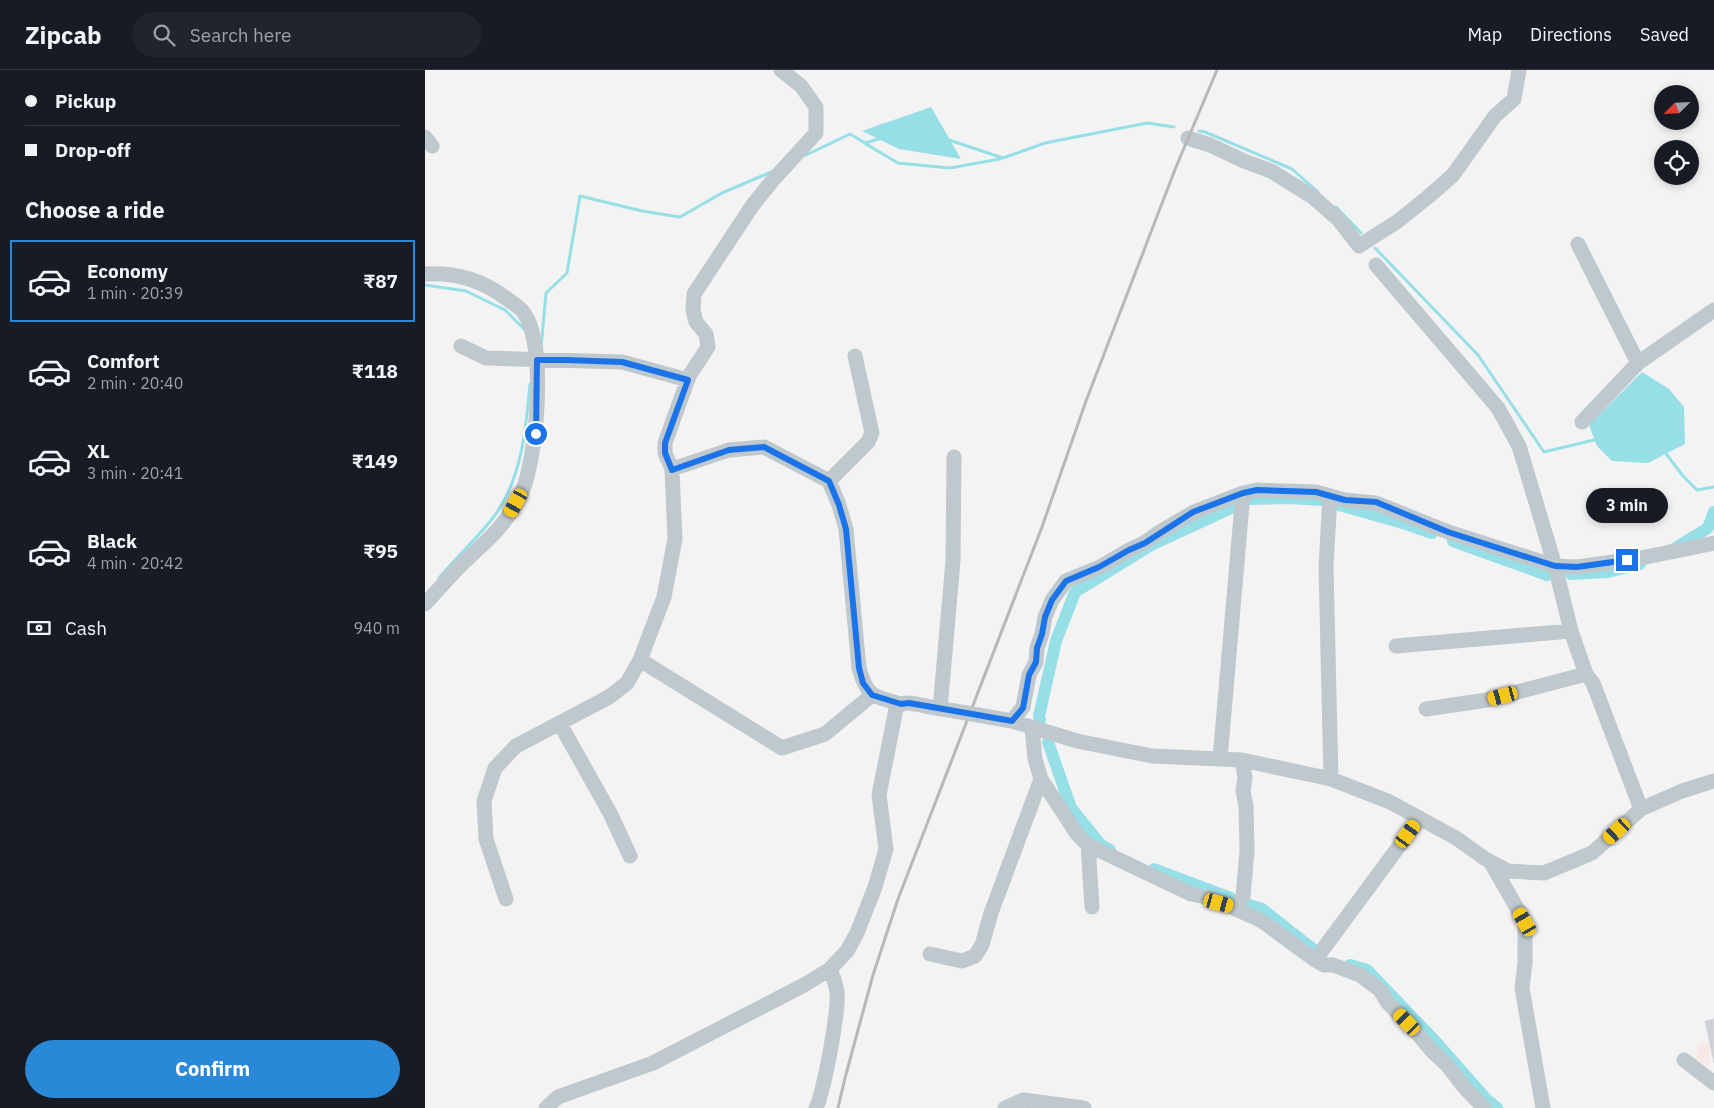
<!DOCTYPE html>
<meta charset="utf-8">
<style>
:root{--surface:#171b24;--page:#20242c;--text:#f1f3f6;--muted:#9ea1a6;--line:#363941;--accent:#2989d8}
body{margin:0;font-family:"IBM Plex Sans",sans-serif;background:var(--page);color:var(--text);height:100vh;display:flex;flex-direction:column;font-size:19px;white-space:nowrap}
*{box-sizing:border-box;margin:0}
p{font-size:16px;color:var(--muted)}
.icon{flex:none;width:28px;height:28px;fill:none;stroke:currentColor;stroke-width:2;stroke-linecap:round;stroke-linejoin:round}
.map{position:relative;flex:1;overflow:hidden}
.panel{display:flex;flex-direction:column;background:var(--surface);width:425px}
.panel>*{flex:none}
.top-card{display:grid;align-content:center;height:110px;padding:0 25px;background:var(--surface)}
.needle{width:32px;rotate:246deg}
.fabs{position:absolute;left:1229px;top:15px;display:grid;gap:10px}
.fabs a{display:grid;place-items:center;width:45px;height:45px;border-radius:50%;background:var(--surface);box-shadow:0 2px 8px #0003;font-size:25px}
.end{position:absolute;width:22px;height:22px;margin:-11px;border:6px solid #1a73e8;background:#fff;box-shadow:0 0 0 2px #fff}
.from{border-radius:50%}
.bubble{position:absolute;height:35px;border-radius:18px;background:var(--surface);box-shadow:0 2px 8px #0003;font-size:16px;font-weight:800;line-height:35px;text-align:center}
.car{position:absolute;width:15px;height:30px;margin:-15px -8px;border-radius:6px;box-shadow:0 0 4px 1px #0007;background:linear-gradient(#f5c518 24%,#345 0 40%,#f5c518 0 76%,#345 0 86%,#f5c518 0)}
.top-card b{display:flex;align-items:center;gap:18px;height:48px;font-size:19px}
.top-card b+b{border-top:1px solid var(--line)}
.top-card i{width:12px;height:12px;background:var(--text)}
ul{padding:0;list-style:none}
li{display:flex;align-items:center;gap:15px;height:82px;margin:0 10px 8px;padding:0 15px;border:2px solid transparent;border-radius:0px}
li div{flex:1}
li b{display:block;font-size:19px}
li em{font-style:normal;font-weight:800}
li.selected{border-color:var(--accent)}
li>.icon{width:45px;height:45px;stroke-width:1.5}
h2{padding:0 25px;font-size:22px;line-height:60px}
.pay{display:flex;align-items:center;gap:12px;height:55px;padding:0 25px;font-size:19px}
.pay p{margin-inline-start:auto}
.primary-button{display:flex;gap:10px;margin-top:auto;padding:10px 25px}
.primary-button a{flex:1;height:58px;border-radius:30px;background:var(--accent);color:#fff;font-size:20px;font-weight:800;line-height:58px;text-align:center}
header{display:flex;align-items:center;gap:30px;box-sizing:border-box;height:70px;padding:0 25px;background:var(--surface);border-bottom:1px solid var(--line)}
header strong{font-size:24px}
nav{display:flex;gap:28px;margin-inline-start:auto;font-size:18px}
.search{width:350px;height:45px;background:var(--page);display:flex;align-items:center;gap:12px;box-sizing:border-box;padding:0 18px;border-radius:28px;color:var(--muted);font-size:19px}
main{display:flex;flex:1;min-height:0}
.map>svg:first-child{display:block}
.medical{fill:#fae7e7}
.water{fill:#96dfe7}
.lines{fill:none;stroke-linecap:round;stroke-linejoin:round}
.stream{stroke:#96dfe7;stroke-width:3}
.canal{stroke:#96dfe7;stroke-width:12}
.building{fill:#cdd0d4;stroke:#d7d9dd;filter:url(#shadow)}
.minor{stroke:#bfc8cd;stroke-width:15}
.rail{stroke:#b5b8bc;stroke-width:3}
.minor-bridge{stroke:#bfc8cd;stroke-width:15}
.route{stroke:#1a73e8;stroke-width:6}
</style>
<header>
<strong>Zipcab</strong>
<div class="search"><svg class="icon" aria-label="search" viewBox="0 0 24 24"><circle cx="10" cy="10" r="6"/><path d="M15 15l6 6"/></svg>Search here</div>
<nav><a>Map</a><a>Directions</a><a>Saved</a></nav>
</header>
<main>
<section class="panel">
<div class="top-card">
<b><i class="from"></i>Pickup</b>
<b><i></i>Drop-off</b>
</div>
<h2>Choose a ride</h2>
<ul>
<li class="selected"><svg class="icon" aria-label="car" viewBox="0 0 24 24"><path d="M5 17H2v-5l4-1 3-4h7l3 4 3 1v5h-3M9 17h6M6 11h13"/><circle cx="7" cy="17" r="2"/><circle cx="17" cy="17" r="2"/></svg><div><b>Economy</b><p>1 min · 20:39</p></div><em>₹87</em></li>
<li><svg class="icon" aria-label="car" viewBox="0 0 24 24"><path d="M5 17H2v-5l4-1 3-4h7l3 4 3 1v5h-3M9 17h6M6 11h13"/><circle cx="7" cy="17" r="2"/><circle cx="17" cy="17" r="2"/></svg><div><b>Comfort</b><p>2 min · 20:40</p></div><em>₹118</em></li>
<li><svg class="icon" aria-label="car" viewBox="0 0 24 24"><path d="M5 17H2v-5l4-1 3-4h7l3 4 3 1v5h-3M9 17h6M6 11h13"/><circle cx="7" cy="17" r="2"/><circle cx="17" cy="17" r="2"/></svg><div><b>XL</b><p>3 min · 20:41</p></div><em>₹149</em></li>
<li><svg class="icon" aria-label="car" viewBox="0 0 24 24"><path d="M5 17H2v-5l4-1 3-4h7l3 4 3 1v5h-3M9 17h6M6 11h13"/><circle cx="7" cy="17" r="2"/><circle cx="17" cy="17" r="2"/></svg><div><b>Black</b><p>4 min · 20:42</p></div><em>₹95</em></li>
</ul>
<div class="pay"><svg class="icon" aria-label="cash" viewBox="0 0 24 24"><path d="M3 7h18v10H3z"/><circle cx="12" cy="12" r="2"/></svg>Cash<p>940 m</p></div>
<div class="primary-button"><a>Confirm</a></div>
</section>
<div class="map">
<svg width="1289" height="1038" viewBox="0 0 1289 1038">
<defs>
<filter id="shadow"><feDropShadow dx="2.5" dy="4.5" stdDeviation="0" flood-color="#0004"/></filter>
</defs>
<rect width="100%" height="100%" fill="#f4f3f3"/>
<path class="medical" d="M1285,973L1284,997L1271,989L1273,974Z"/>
<path class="water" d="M506,37L536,89L474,79L437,61Z
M1217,302L1244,319L1259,337L1260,374L1223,393L1187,391L1172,376L1164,355Z"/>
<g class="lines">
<path class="stream" d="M774,61L780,62L867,99L893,122
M524,70L578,88L620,73L722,53L749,57
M441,74L473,93L525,98L575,89
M381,85L425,64L440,73L457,68
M911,137L936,163
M950,178L1053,285L1119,382L1173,369
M0,215L41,221L80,240L100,260
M116,279L121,223L142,203L155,126L217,141L255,147L297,123L346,102
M1239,381L1258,406L1272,420L1289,417
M14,508C32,486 54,467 70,445C97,407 101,359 105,314"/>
<path class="canal" d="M824,429L864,428L896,430
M911,434L981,454L1007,463
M1028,471L1122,505
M1247,480L1283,458L1289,442
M1146,504L1183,502L1215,494
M615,650L614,646L631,571L650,522L728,474L806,438
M623,672L646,738L676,775L685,780
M729,799L806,828
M824,835L837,839L889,880
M925,895L942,900L1010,971L1062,1030L1072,1038"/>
</g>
<path class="building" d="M1289,949V993L1280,951Z"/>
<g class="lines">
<path class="minor" d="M0,67L7,76
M763,68L785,75L819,91L846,101L888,127L913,149L934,176L973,151L1003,127L1028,105L1070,46L1089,29L1094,0
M1153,174L1213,293
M951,195L1073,338L1094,376L1130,496L1146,561L1161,604L1168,613L1216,739
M0,204C33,202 59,211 85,231C89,234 96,238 99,243C122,276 112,386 97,422C84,452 62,471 39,492C26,505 13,520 0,534
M36,276L61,288L197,292L263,310
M1157,352L1213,293L1289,240
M247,399L304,380L339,377L404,411L414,435L421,459L434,598C442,628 449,626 476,634
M404,411L443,372L447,363L430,286
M905,426L901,497L906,709
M971,576L1146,561
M215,590L357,678L400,664L447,625
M515,639L528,491L529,387
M1001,639L1062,630L1161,604
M553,645L587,651L652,671L727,686L817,690L906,709L965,732L1031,768L1059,788L1083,801L1119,803L1167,783L1216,739L1257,721L1289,711
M587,651L598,637L604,605L611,592L612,578L617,564L620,547L627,530L641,511L675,497L704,480L719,473L733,463L769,442L818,423L832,420L891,422L920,430L951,433L1023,462L1130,496L1152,497L1216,488L1289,473
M135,654L185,743L205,786
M607,657L610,689L616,709L652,764L663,775L766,824L781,827L804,836L837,851L890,890L899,895H908L935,905L955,920L963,933L991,962L1007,981L1022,995L1039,1017L1059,1038
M795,689L818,423
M663,775L667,837
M1066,793L1100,852V893L1097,918L1118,1038
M81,829L61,769L59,731L70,698L91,676L184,627L202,613L215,590L239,527L250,469L247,399L240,383V373L264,306L283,277L281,264L271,252L268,240L269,224L327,136L347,111L391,63V37L376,16L356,0
M810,839L818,827L822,781L821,736L818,721L820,708L817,690
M505,884L537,891L550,886L557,875L566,843L616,709
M890,890L995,748
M1259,990L1289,1013
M121,1038L133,1027L228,993L381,914L405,899L422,881L432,863L450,817L461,779L454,725L471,639C478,629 489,634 500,636
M391,1038C399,1021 414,941 412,922C411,914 408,907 405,899
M580,1038L598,1030L659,1038"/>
<path class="rail" d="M413,1038L420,1008L448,905L473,829L617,457L661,331L751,97L792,0"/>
<path class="minor-bridge" d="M500,636L553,645"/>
</g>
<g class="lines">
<path class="route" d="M111,364L112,290H141L197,292L263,310L240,373V383L247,400L304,380L339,377L404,411L414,435L421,459L434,598L438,613L447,625L476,634L484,633L587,651L598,638L604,605L611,592L612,578L617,564L620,547L627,530L641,511L674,497L704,480L720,473L768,442L818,423L832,420L891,422L920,430L951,432L1023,462L1130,496L1152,497L1202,490"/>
</g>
</svg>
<div class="fabs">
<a><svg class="needle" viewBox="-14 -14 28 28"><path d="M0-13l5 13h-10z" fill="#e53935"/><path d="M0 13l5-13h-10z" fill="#9ea1a6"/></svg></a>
<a><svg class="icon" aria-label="locate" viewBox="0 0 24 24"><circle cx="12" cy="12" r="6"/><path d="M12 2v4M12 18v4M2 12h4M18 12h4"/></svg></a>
</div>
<i class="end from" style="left:111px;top:364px"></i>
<i class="end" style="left:1202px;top:490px"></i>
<div class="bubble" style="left:1161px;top:418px;width:82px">3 min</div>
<i class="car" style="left:91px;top:433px;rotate:209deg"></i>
<i class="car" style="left:1078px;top:626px;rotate:255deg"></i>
<i class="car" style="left:1192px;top:761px;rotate:228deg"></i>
<i class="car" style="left:983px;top:764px;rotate:36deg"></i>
<i class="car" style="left:794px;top:833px;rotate:105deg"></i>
<i class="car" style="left:1100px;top:852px;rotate:330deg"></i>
<i class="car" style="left:982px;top:952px;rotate:316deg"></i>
</div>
</main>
